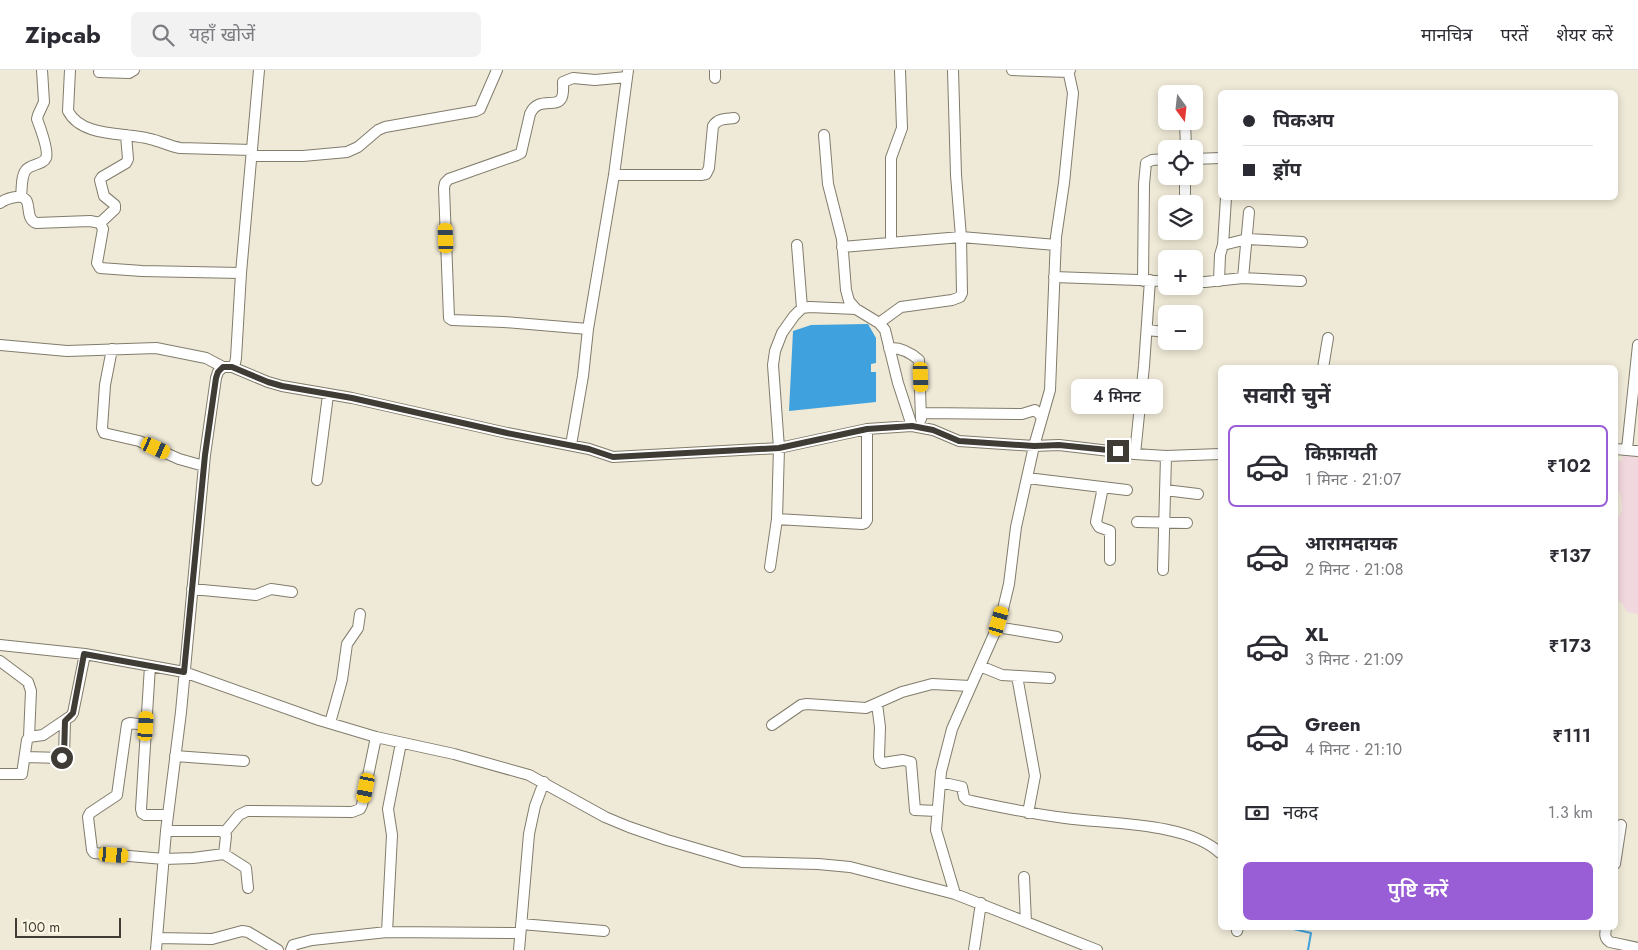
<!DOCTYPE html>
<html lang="hi">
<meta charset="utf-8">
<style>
:root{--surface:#fff;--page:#f2f2f3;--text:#2b2b33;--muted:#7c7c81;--line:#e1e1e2;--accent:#995dd5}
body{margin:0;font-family:Jost,"Noto Sans Devanagari",sans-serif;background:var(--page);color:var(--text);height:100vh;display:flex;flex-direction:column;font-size:19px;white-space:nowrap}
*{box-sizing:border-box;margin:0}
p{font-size:16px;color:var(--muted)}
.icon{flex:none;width:28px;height:28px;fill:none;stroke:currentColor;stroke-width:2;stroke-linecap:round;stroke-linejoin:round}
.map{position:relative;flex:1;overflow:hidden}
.details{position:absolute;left:1218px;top:295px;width:400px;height:565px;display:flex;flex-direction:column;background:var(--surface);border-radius:8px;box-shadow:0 2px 8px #0003}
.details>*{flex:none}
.banner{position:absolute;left:1218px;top:20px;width:400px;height:110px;border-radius:8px;box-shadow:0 2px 8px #0003;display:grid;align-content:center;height:110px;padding:0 25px;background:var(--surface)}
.needle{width:32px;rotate:165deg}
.controls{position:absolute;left:1158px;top:15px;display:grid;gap:10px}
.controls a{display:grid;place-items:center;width:45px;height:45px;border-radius:8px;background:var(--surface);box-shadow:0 2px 8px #0003;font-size:25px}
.scale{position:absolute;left:15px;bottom:12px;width:106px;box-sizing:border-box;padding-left:5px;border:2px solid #3f3c35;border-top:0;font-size:14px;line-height:18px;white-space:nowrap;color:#3f3c35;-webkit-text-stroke:4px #fcf7e4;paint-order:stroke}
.end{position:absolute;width:22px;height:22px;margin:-11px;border:6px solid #3f3c35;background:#fff;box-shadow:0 0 0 2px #fff}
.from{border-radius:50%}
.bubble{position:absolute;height:35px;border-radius:8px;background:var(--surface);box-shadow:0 2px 8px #0003;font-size:16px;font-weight:600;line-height:35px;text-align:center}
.car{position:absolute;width:15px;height:30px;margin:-15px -8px;border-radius:6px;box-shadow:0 0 4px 1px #0007;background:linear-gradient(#f5c518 24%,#345 0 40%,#f5c518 0 76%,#345 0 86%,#f5c518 0)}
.banner b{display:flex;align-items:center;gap:18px;height:48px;font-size:19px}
.banner b+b{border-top:1px solid var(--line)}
.banner i{width:12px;height:12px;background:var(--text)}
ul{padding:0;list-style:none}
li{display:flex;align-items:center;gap:15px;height:82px;margin:0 10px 8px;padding:0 15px;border:2px solid transparent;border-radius:8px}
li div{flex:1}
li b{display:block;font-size:19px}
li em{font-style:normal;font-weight:600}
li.active{border-color:var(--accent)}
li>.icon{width:45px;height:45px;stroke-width:1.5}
h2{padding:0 25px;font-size:22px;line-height:60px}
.pay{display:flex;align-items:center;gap:12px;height:55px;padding:0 25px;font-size:19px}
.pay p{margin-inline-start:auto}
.action{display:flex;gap:10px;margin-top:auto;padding:10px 25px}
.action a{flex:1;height:58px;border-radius:8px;background:var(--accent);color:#fff;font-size:20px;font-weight:600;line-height:58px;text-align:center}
header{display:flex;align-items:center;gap:30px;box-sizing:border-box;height:70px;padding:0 25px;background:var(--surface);border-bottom:1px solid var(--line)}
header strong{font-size:24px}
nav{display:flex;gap:28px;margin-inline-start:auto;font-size:18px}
.search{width:350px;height:45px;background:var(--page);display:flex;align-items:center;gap:12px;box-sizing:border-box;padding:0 18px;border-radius:8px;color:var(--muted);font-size:19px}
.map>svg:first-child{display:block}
.education{fill:#f1d8df}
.water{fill:#3fa1dd}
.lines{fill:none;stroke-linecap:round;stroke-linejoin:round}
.stream{stroke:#3fa1dd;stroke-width:2}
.minor-casing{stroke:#817c6b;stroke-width:12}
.minor{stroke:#fff;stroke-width:10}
.route{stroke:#3f3c35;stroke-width:6}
</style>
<header>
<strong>Zipcab</strong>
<div class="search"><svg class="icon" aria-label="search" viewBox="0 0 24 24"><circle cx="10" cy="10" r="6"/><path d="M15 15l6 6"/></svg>यहाँ खोजें</div>
<nav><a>मानचित्र</a><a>परतें</a><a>शेयर करें</a></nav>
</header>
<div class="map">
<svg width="1638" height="880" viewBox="0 0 1638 880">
<rect width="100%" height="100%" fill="#efe9d7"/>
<path class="education" d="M1626,384L1638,385V544L1627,542L1622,533L1615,530V449L1620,445L1622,437L1621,428L1615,411V392L1623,390L1622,386Z"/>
<path class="water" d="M868,254L876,268V293L871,294V302H876V332L789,341L793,261L811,255Z"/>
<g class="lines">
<path class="stream" d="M1289,858L1311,863L1308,880"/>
<defs>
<path id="minor" d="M70,0L68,41C82,68 125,62 150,69C160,71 169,76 180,78L252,80
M715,0V8
M1012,0L1069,2L1070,0
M99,2L129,3L134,0
M1185,51L1186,79
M824,65L828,114L842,169L846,220L849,231L856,239L879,253L885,260L898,313L912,356
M252,86H303L347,82L358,77L378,60L385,57L476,41L480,39L497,0
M1194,89L1220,88
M614,105H701L706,104L709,98L713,56C718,48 726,49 734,48
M1185,124V106
M21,127C22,119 21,106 26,100C30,94 43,95 46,88C49,81 40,57 37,49L38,45L44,32L42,0
M0,133C5,129 9,128 16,127C36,125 22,147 36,153L90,151L100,153L103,159L97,193L100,198L142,201L241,203
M100,153L115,139V135L104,126L100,110L102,107L126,93L128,89L126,65
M891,173V88L902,58L900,0
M797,175L802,238
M1223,175L1226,128
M842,177L961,167L1056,175
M1054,207L1166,211
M1243,208L1249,142
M1143,211L1144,114L1146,93L1152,90L1166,89
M1219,211L1220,185L1223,175L1247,169L1302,172
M1194,212H1205L1243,208L1301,211
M879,253L901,237L952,230L960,227L962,223L961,167L956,105L953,0
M588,259L504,252L452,250L449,248L444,118L445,113L449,109L517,85L521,83L530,44C538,26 555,38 561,29C564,25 563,17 563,12L573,8L595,10L627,7
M1147,260L1166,262
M0,275L67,281L156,278L206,288L223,297
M889,278C901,277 910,282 919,290L921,349
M112,279L105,315L102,358L104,363L139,371L179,389L204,396
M232,297L268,312L282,316L352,328L507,363L589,379L613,387L779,378L867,359L912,356L933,360L959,371L1034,376L1059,375L1135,384L1166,386L1220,384
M1323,298L1328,268
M922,343L1022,344L1035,340L1042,347
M571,375L583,306L588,259L614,105L628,0
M1615,379L1638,381
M1627,379L1638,275
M1135,384L1144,296L1150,210
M1027,408L1127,420
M317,410L328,325
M1103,417L1096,452L1099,457L1110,461V490
M1165,420L1198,424
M777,449L862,454L865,453L867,450V359
M1137,452L1187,453
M770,497L777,449L779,378L773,295L775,281L782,263L794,246L802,238L810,237L856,239
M1163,500L1166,386
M192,519L256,525L271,519L292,522
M997,557L1057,567
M0,575L85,584L184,602L319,650L376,667L454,684L529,705L605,747L629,757L667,770L742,792L818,794L850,797L955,824L1097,880
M0,591L28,612L31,621L29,667
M150,596L141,739L142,743L145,745H168
M980,596L1002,605L1050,608
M1017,606L1035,706L1028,743
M877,634L880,657L879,687L880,691L883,693L903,690L911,692L915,740L937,741
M330,653L342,610L347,574L358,558L360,544
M146,655L130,653L127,654L117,725L90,743L88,747L92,780L94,783L164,789L193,788L224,784L246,798L248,818
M772,655L801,635L807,634L866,638L902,622L932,614L970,616
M175,686L244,691
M25,687L62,688L64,686L65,651
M0,704H22L27,670L29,667L43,665L71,646L73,643L85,584
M940,712L962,717L964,727L967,730C1000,737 1032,744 1065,748C1108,754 1188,752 1220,783
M166,761H221L224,763L226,766L224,784
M224,763L239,745L247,741L352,742L360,739L362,735L376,667
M1615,794L1621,755
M1024,807L1026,852
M955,824L936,760L941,702L952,659L995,562L1003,539L1009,514L1016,457L1034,376L1050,320L1056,167L1064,113L1073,23L1068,0
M521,854L604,861
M1606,858C1605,864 1604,868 1610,872L1638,878
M1237,861L1238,858
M387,862L392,765L388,739L401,673
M157,868L212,869L242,861L248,862L278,880
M156,880L166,761L181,642L205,385L216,308L218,302L223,297H232L235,293L236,288L241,203L259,0
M291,880L293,875L312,870L387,862L520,863
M519,880L529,764L535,736L544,712
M974,880L981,833"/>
</defs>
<use href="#minor" class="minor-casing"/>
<use href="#minor" class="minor"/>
</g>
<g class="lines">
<path class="route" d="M62,688L64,686L65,651L73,643L84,584L184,602L205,385L216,308L218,302L223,297H232L268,312L282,316L352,328L507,363L589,379L613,387L779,378L867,359L912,356L933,360L959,371L1034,376L1059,375L1118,381"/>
</g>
</svg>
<div class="controls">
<a><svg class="needle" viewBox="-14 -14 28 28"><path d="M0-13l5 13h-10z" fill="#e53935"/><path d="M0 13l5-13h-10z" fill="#7c7c81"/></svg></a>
<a><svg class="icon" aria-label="locate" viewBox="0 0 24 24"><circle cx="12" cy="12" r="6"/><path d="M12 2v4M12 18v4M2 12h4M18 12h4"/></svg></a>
<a><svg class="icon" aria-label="layers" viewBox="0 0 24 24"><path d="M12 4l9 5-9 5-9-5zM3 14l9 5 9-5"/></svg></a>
<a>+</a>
<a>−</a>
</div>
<div class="scale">100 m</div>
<i class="end from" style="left:62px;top:688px"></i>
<i class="end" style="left:1118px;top:381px"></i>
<div class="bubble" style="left:1071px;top:309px;width:92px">4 मिनट</div>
<i class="car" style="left:446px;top:168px;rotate:358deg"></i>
<i class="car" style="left:921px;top:307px;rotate:178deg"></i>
<i class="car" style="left:156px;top:378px;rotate:114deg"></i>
<i class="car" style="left:999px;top:551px;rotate:16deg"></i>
<i class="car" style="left:146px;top:656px;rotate:4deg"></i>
<i class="car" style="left:366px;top:718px;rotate:191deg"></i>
<i class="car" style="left:114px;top:785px;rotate:94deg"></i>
<div class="banner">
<b><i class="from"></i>पिकअप</b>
<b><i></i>ड्रॉप</b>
</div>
<section class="details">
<h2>सवारी चुनें</h2>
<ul>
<li class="active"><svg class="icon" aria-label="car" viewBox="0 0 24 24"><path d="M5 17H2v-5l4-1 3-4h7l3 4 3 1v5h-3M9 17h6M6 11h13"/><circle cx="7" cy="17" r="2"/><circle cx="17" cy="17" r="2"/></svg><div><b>किफ़ायती</b><p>1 मिनट · 21:07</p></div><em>₹102</em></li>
<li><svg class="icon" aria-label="car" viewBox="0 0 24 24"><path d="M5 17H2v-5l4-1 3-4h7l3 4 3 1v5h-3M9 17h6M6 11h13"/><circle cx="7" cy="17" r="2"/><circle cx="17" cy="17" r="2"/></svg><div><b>आरामदायक</b><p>2 मिनट · 21:08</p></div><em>₹137</em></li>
<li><svg class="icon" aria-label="car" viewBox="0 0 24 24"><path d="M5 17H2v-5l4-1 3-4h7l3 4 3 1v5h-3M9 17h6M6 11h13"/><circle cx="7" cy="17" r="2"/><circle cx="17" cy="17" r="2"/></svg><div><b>XL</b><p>3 मिनट · 21:09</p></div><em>₹173</em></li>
<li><svg class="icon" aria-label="car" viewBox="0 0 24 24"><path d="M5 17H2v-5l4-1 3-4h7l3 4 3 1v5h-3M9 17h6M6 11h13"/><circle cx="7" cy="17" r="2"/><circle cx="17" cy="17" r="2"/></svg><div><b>Green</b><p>4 मिनट · 21:10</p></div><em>₹111</em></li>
</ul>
<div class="pay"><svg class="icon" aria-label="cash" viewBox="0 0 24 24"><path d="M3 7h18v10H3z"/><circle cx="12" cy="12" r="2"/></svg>नकद<p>1.3 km</p></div>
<div class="action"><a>पुष्टि करें</a></div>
</section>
</div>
